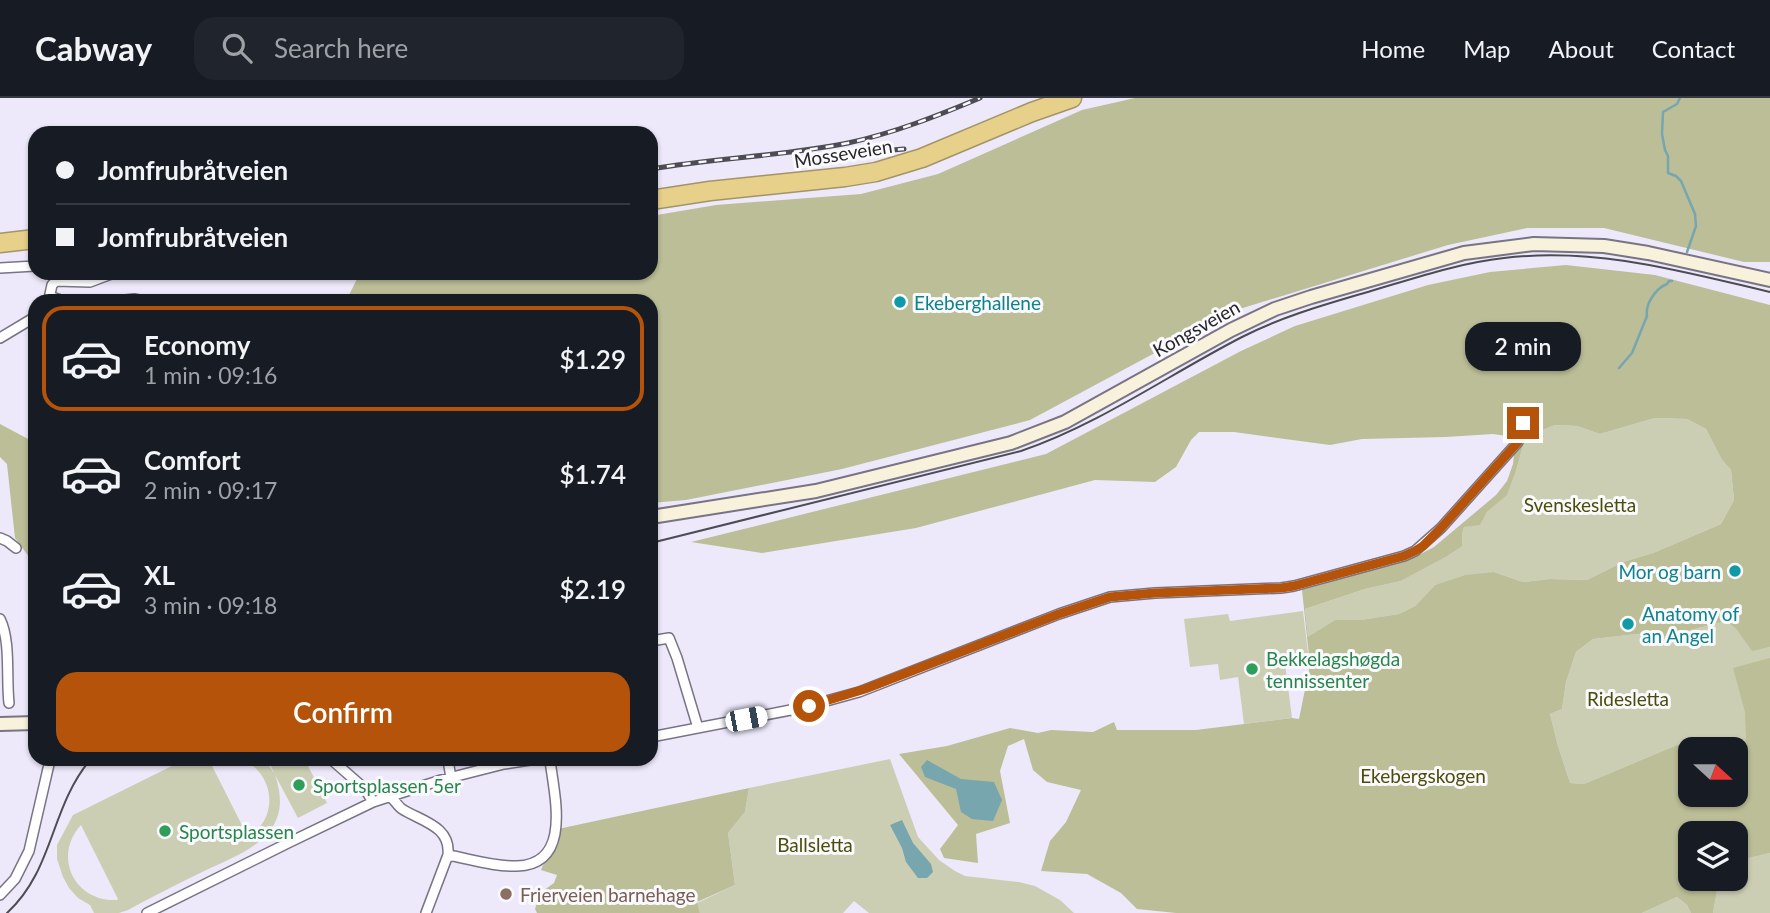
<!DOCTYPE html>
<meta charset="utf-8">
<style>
:root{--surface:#171b24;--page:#20242c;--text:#f1f3f6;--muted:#9ea1a6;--line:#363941;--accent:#b45309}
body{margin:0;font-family:Lato,sans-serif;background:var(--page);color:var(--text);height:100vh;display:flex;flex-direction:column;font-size:26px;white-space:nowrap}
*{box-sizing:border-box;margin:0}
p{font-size:23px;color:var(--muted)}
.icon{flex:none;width:38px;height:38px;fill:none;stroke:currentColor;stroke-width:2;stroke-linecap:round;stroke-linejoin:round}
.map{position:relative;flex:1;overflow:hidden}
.drawer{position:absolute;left:28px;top:196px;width:630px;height:472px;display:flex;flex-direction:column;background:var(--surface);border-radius:21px;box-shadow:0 2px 5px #0004}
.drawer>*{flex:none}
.banner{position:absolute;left:28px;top:28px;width:630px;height:154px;border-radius:21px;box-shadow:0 2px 5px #0004;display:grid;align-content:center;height:154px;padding:0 28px;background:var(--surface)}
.needle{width:46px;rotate:111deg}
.tools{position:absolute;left:1678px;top:639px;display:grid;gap:14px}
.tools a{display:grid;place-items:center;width:70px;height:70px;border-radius:14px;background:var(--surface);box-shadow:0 2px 5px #0004;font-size:35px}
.end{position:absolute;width:32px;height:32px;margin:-16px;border:9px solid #b45309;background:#fff;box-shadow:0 0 0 4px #fff}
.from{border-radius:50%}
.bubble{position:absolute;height:49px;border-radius:21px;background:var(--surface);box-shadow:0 2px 5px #0004;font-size:23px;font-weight:600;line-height:49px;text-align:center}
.car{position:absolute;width:21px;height:42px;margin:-21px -10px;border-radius:9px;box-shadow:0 0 5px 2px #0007;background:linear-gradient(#fff 24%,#345 0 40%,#fff 0 76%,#345 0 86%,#fff 0)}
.banner b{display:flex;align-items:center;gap:24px;height:66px;font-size:26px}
.banner b+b{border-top:2px solid var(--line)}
.banner i{width:18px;height:18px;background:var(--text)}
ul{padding:12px 0 0;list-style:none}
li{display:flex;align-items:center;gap:21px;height:105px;margin:0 14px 10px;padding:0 14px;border:4px solid transparent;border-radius:21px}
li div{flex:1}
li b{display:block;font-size:26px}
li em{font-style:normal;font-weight:600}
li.on{border-color:var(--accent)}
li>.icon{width:63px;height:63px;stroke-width:1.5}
.primary-button{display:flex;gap:14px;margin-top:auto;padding:14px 28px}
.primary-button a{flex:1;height:80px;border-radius:21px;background:var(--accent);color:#fff;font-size:28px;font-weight:600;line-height:80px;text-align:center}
header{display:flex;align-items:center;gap:42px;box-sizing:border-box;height:98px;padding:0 35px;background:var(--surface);border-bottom:2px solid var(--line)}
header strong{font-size:33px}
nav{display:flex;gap:38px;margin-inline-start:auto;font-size:24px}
.search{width:490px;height:63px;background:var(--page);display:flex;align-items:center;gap:18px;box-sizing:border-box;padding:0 24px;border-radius:21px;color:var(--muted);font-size:26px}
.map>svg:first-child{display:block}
.green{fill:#ccceb4;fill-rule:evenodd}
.forest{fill:#bcbe98;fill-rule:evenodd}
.water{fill:#77a6af}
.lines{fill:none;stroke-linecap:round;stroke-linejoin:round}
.stream{stroke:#77a6af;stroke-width:2.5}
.street-casing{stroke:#787484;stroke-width:12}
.secondary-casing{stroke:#787484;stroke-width:16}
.highway-casing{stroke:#a39468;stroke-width:21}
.street{stroke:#fff;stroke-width:9}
.secondary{stroke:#f8f1dc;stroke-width:12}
.highway{stroke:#e7d089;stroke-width:18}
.tram{stroke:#4d4c54;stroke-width:2}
.rail-casing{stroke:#4d4c54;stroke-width:5}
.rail{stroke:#faf9fc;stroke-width:2.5;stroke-dasharray:8;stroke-linecap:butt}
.route{stroke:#b45309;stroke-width:9}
.culture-dot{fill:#0f9aa8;stroke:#faf9fc;stroke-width:2.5}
.leisure-dot{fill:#2e9e5b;stroke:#faf9fc;stroke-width:2.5}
.education-dot{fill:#8d6e63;stroke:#faf9fc;stroke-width:2.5}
.labels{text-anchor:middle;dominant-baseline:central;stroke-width:6;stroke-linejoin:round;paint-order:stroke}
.street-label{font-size:19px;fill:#26252b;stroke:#faf9fc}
.culture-label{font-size:19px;fill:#0d838f;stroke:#faf9fc;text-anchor:start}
.park-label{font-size:19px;fill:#4c4d0c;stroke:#faf9fc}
.leisure-label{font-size:19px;fill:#27864d;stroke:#faf9fc;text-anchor:start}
.education-label{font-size:19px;fill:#785e54;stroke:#faf9fc;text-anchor:start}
</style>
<header>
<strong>Cabway</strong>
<div class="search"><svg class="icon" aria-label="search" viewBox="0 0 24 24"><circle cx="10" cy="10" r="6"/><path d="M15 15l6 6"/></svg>Search here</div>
<nav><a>Home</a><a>Map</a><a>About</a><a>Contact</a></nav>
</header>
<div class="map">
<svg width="1770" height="815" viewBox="0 0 1770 815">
<rect width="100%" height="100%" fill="#ede9fb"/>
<path class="green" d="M1655,320L1687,321L1706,331L1722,362L1731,372L1734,402L1721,426L1653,455L1623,464L1587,482L1550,481L1523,484L1494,474L1435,487L1415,508L1399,516L1360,522H1335L1308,540L1305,511L1365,491L1401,483L1446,459L1461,448L1462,437L1464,429L1480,426L1487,414L1507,396L1516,373L1524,344L1535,335L1555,327L1577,328L1600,336Z
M1303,513L1309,562L1285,566L1292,620L1244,626L1238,579L1220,582L1218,566L1190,569L1184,521L1228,516L1230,523Z
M1726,523L1736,531L1752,552L1770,549V607L1746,642L1729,651H1709L1684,644L1584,686L1570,685L1558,648L1550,616L1562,611L1566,584L1576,554L1593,541L1637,536L1663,539Z
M890,661L918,739L939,762L955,773L965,778L1019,784L1035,788L1060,802L1074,815H869L854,803L843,815H700L697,805L735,787L728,735L745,714L749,690Z
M184,662H209L248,739C279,720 275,678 244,662H265L274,675L271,668L284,662H305L327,705L298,720L275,677C297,740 241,755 196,777C173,788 150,800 128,812L119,815H94L90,807L78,800L69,790L63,779L57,761V747L73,717ZM81,727L118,801L117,802C75,804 52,759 81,727Z
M1770,755V815H1713L1719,781L1736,780V763Z
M1677,799L1687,807L1691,815H1642Z"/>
<path class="forest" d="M1135,0H1770V164H1744L1604,130H1527L1448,147L1233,213L1030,322L842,371L686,402L651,405V203H346L360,175H651V118L716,107L861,96L938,76L1082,12Z
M1566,167L1655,177L1770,207V549L1752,553L1736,531L1726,523L1663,539L1637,536L1593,541L1576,554L1566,584L1562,611L1550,616L1558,648L1570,685L1584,686L1684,644L1709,651H1690V696H1736V651H1729L1746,642L1745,614L1733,570L1770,560V755L1736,763V735H1690V780L1719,781L1713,815H1691L1687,807L1677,799L1642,815H1176L1137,811L1121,795L1087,776L1041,773L1050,743L1066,724L1081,692L1047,684L1033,672L1024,641L1008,648L1000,673L1010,725L976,736L978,765L944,760L940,751L958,727L899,656L947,648L1010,630L1038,635L1051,632L1093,634L1114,624L1117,632H1196L1292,620L1299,621L1310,567L1302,492L1413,460L1434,449L1496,397L1507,383L1513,366L1515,346L1507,338L1493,336L1446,339L1362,341L1330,347L1234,334H1199L1191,342L1176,369L1155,384L1095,382L916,430L762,455L691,444L1046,356L1241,253L1295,228L1428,187L1490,174ZM1655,320L1687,321L1706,331L1722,362L1731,372L1734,402L1721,426L1653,455L1623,464L1587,482L1550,481L1523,484L1494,474L1466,477L1435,487L1415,508L1399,516L1360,522H1335L1308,539L1305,511L1365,491L1401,483L1446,459L1462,448V437L1464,429L1480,427L1487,414L1507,397L1516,373L1524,344L1535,335L1555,327L1577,328L1600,336Z
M0,326L30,342L35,340V467L15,440L7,366L0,359Z
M749,690L745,714L728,735L735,787L697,804L700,815H537L535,811L540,795L554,785L557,777L541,772L558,731Z"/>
<path class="water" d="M927,662L961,681L994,684L1002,702L993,723L972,721L961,714L956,691L925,679L921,669Z
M902,722L913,745L931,766L933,774L927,780H918L906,764L902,750L890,727Z"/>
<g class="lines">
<path class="stream" d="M1680,0L1677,6L1663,14L1662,36L1665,52L1668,58V75L1676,78L1681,83L1695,116L1696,128L1687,154
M1619,270L1632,255L1647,218C1645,206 1656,190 1667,186L1669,183H1672"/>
<defs>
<path id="street" d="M0,170L35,168
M63,203L52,199L50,196L52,187L56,183L90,184L114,175
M116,203L134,201L144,203
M0,240L35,219
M0,440L7,443L16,450
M0,521C11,543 6,580 9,605
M651,543L669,540L677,560L698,630
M651,639L801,610L859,594L1059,516L1110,499L1155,495L1281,490L1294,488L1404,458L1415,453L1441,430L1518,344L1523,325
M332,662L365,691L373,704
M448,662L451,680
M391,699C395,703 398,708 402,711C421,723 451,728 448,757L426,815
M448,757C470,761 495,769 517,768C573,766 554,697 550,662
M0,797L15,781L29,753L50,662
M147,815L288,745L373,704L441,682L504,666L530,662"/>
<path id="secondary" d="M651,419L816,393L1011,345L1065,324L1231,232L1275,211L1311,199L1464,155L1534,146L1604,148L1648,155L1770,182
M0,626L35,625"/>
<path id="highway" d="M651,102L710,93L845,79L876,74L922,60L1032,14L1072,0
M0,145L35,141"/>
</defs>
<use href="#street" class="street-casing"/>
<use href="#secondary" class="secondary-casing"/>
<use href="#highway" class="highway-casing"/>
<use href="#street" class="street"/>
<use href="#secondary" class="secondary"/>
<use href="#highway" class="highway"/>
<path class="tram" d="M651,445L1021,353C1100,326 1168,277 1242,239C1283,218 1327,206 1371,193C1415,180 1459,165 1504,160C1597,149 1681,173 1770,194
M7,815C54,772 50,710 90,662"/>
<defs>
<path id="rail" d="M834,57L904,51
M651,71C716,60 783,58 848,45C894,35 937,18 980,0"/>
</defs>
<use href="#rail" class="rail-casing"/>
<use href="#rail" class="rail"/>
</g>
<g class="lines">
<path class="route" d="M809,608L865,591L1059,516L1110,499L1155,495L1281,490L1294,488L1404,458L1415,453L1423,448L1441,430L1518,344L1523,325"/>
</g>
<g class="culture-dot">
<circle cx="900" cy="204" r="7"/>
<circle cx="1735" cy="473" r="7"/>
<circle cx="1628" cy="526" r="7"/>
</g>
<g class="leisure-dot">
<circle cx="1252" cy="571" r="7"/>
<circle cx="299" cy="687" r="7"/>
<circle cx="165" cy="733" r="7"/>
</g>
<circle class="education-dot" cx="506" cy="796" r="7"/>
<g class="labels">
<g class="street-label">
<text transform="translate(843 55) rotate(-9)">Mosseveien</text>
<text transform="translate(1196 230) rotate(-29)">Kongsveien</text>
</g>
<g class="culture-label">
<text x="914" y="204">Ekeberghallene</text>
<text x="1721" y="473" text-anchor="end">Mor og barn</text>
<text x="1642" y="515">Anatomy of<tspan x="1642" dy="22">an Angel</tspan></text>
</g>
<g class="park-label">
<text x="1580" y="406">Svenskesletta</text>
<text x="1628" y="600">Ridesletta</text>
<text x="1423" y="677">Ekebergskogen</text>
<text x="815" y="746">Ballsletta</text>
</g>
<g class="leisure-label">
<text x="1266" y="560">Bekkelagshøgda<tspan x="1266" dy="22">tennissenter</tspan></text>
<text x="313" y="687">Sportsplassen 5er</text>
<text x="179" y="733">Sportsplassen</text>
</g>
<g class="education-label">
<text x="520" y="796">Frierveien barnehage</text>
</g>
</g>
</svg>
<div class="tools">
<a><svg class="needle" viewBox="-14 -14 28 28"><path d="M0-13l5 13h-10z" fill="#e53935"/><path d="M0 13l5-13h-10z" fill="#9ea1a6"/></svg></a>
<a><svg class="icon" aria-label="layers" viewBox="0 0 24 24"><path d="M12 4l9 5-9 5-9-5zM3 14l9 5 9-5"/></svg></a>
</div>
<i class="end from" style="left:809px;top:608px"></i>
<i class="end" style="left:1523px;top:325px"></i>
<div class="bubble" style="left:1465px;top:224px;width:116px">2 min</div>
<i class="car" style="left:746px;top:621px;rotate:79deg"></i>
<div class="banner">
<b><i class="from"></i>Jomfrubråtveien</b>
<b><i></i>Jomfrubråtveien</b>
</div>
<section class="drawer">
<ul>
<li class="on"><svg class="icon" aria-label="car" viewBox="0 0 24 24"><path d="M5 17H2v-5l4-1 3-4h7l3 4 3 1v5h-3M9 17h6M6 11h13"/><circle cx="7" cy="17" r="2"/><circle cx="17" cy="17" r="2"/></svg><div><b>Economy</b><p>1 min · 09:16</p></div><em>$1.29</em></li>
<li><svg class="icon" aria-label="car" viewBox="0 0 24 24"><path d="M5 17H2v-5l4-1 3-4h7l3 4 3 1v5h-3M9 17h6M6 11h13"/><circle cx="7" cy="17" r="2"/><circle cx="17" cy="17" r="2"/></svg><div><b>Comfort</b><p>2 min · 09:17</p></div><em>$1.74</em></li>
<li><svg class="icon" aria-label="car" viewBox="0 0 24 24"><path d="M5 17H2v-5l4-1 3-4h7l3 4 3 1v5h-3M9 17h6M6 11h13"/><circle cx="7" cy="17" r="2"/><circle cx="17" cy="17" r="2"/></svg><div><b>XL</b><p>3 min · 09:18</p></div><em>$2.19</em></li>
</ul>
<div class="primary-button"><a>Confirm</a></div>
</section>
</div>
